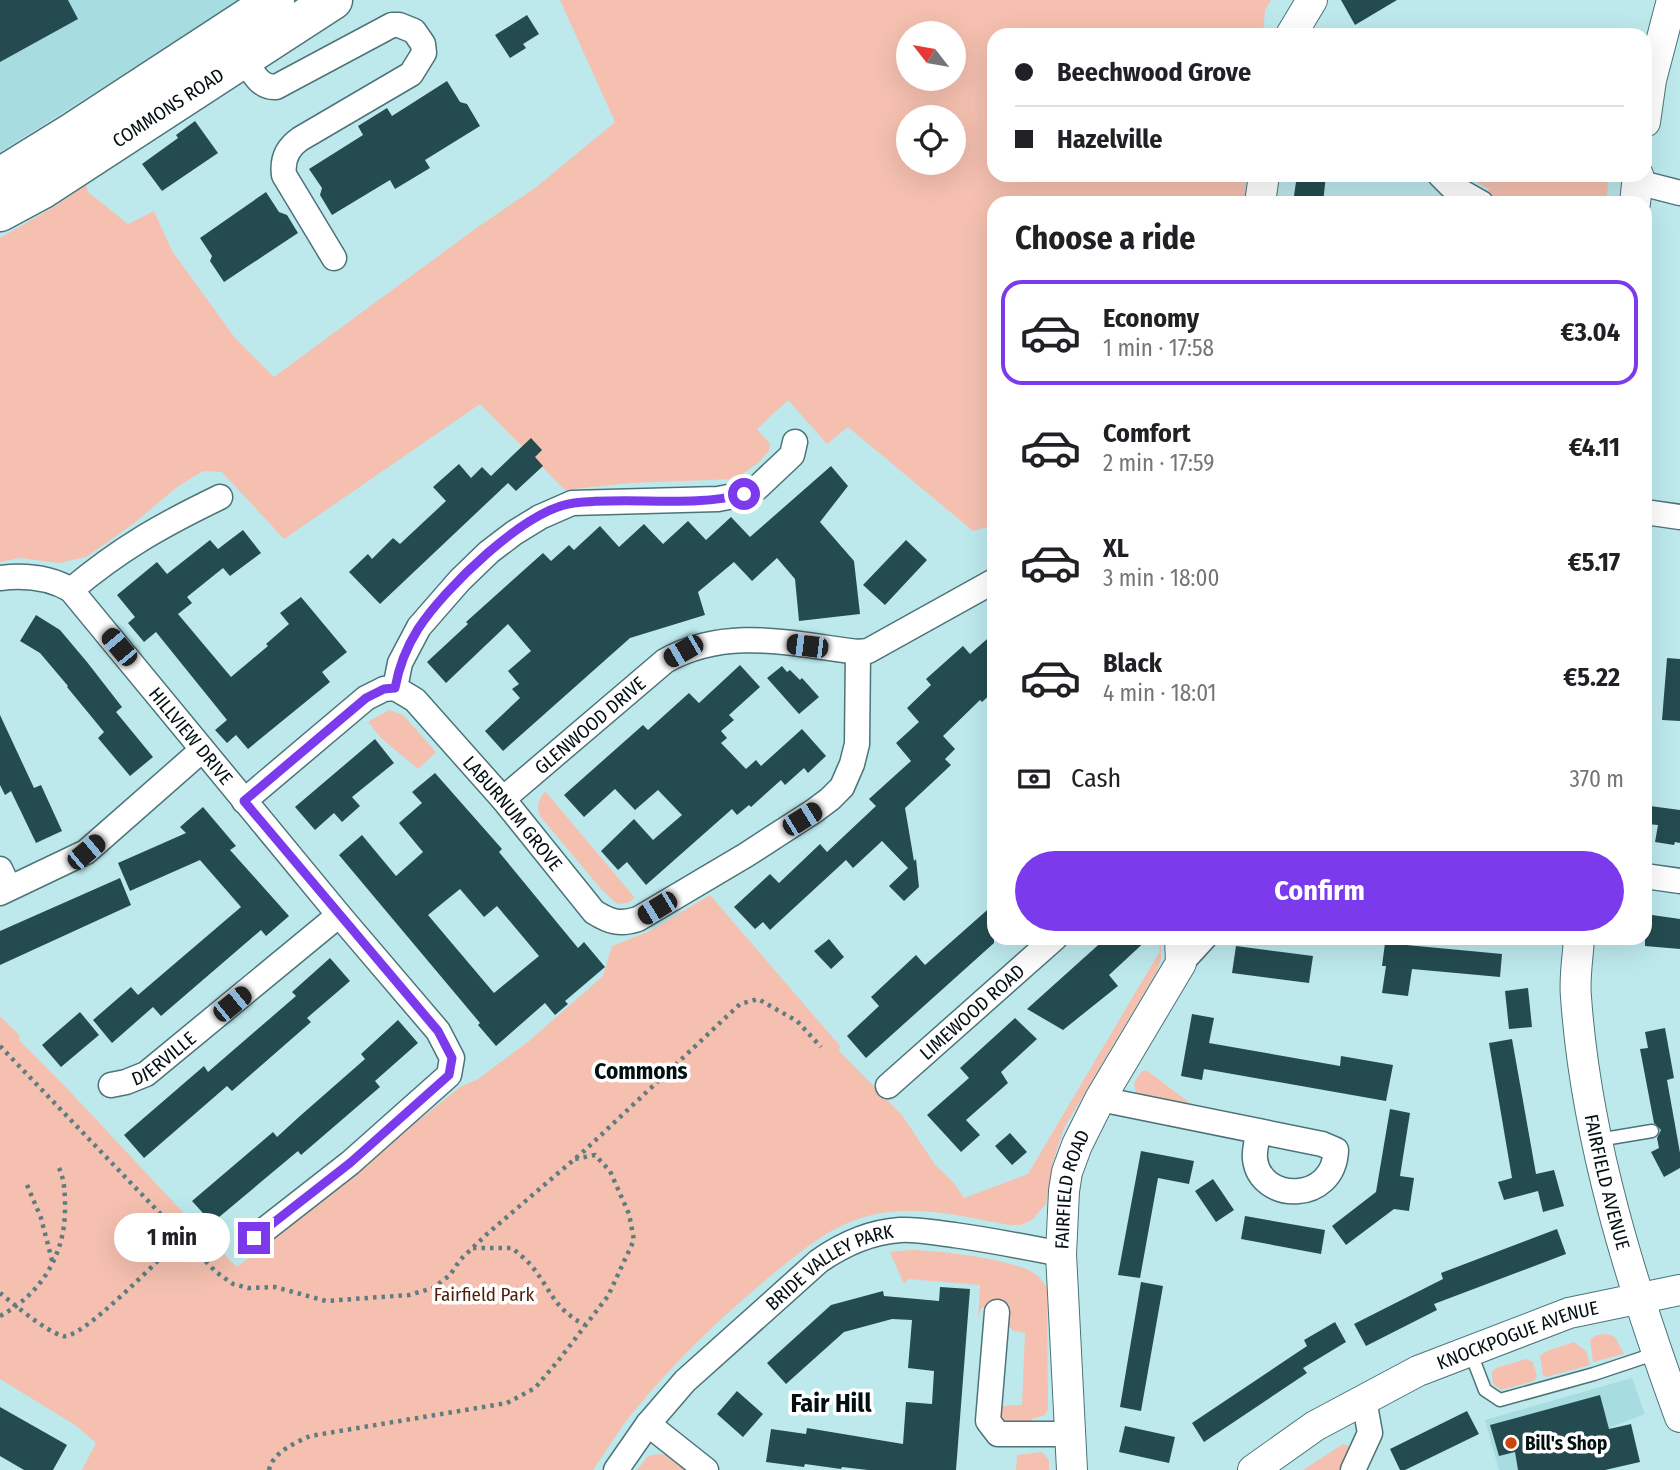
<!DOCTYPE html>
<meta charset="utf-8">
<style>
:root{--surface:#fff;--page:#f6f6f6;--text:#202124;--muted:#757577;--line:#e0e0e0;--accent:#7c3aed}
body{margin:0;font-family:"Fira Sans Condensed",sans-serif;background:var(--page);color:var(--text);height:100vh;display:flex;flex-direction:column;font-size:26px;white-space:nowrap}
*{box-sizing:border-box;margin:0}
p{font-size:23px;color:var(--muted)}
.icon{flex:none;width:38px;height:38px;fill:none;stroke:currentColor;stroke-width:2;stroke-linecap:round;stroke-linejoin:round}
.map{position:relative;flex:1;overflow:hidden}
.side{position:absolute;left:987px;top:196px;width:665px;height:749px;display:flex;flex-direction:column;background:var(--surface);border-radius:21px;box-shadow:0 7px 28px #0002}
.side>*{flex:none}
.top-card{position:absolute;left:987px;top:28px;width:665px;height:154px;border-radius:21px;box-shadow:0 7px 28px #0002;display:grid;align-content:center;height:154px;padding:0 28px;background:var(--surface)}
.needle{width:46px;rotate:301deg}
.controls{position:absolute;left:896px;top:21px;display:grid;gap:14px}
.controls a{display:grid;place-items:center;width:70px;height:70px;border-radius:50%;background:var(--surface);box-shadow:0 7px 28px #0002;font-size:35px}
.end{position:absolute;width:32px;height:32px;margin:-16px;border:9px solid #7c3aed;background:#fff;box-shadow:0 0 0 4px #fff}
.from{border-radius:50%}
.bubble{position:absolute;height:49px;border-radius:24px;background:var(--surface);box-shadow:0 7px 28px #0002;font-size:23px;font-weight:700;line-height:49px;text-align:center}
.car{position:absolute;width:21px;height:42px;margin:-21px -10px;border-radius:9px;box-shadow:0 0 5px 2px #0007;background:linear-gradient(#222 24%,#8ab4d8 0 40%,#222 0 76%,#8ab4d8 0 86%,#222 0)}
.top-card b{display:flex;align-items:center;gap:24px;height:66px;font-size:26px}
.top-card b+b{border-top:2px solid var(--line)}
.top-card i{width:18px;height:18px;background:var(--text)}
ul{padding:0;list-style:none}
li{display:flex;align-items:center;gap:21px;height:105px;margin:0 14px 10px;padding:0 14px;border:4px solid transparent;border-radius:21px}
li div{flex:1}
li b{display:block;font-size:26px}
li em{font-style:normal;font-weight:700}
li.active{border-color:var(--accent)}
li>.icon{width:63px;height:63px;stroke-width:1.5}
h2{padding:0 28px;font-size:32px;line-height:84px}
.pay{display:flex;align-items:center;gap:18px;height:77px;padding:0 28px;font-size:26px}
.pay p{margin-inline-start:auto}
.button{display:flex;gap:14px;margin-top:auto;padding:14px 28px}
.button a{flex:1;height:80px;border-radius:42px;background:var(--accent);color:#fff;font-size:28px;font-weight:700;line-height:80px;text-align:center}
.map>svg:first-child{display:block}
.built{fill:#a7dce0}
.green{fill:#f5c0af;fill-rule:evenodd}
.building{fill:#244c50;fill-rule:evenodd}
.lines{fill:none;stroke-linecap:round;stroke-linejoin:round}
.service-casing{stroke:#4c7478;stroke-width:15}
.minor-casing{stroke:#4c7478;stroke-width:27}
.tertiary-casing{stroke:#4c7478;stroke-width:32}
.trunk-casing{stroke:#4c7478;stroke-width:41}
.path{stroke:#5f7c7f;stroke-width:4.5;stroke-dasharray:3.5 5;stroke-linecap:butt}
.service{stroke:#fff;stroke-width:12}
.minor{stroke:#fff;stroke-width:24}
.tertiary{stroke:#fff;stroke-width:30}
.trunk{stroke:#fff;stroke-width:38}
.route{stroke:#7c3aed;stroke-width:9}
.poi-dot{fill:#cc450d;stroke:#fff;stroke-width:2.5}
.labels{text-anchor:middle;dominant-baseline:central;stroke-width:7;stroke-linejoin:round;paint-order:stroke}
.street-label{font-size:19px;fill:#021011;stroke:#fff}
.park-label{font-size:19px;fill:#4f1e0d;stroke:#fff}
.poi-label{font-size:19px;font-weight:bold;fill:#021011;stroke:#fff;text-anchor:start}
.quarter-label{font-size:23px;font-weight:bold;fill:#021011;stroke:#fff}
.district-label{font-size:26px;font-weight:bold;fill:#021011;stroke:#fff}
</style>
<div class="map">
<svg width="1680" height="1470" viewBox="0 0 1680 1470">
<rect width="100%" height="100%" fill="#bde9ed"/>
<path class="built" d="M0,0H242L0,152Z
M1632,1378L1645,1414L1557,1448L1560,1470H1499L1485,1420Z"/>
<path class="green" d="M560,0H1271L1265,10L1263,35H994V175H1247L1244,203H994V525L973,531L848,427L827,444L788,400L757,429L770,444L769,451L758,463L735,479L630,483L565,490L480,404L284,539L222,472L203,471L177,487L133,524L86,557L59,563L20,558L0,562V238L57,205L86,185L88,192L128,224L154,211L172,251L235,338L274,377L475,229L535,188L615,122ZM908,33H954V79H908ZM908,117H954V163H908Z
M1463,175H1609L1606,203H1496L1485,197L1489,189Z
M389,710L403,715L436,752L418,769L382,739L368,722Z
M545,791L635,898L627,903L617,904L601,889L540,816C536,805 539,800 545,791Z
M710,895L840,1046L839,1051L902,1115L936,1166L954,1183L964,1198L1028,1174L1160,951L1157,938H1161V959L1156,973L1064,1128L1053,1162L1046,1204L1032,1220L1021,1225H1010C963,1217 916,1203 868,1216C830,1226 803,1250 773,1274C724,1314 676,1360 636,1409C620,1427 607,1450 593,1470H82L96,1443L75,1425L0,1379V1016L20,1036L19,1040C94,1113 162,1194 237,1267L460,1087L478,1079L529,1041L603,976L612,946L650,931Z
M1146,1070L1190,1103L1189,1105L1136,1094L1134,1083L1141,1072Z
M910,1250C937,1250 1009,1259 1032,1272C1039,1276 1043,1281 1047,1288L1048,1409L1045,1415L1032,1419V1425H1009L999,1419L1001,1406L1022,1405L1025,1333L1014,1331L1008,1326V1311L982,1307L978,1318L980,1285L908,1279L904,1284L890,1252Z
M1607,1334L1615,1337L1624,1354L1593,1362L1590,1340L1596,1335Z
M1574,1342L1586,1351L1590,1365L1546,1377L1543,1375L1540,1356L1547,1351Z
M1526,1359L1533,1362L1537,1376L1534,1381L1501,1390L1493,1384L1492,1372L1496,1368Z
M1343,1444L1349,1446L1354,1451L1349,1470H1303Z
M1042,1452L1049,1460V1470H1016L1017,1455Z
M659,1454L671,1456L691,1470H637L648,1456Z"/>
<path class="building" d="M0,0H68L78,19L0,62Z
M1341,0H1397L1355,25Z
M527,15L539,34L523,44L526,48L510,58L495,35Z
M447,81L460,102L467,104L480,126L425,160L430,168L395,189L390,180L332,215L320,195L322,188L309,169L363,135L358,126L387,108L392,116Z
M195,121L218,153L162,191L142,164L178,138L176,135Z
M1297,175H1326L1323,203H1293Z
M266,192L279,212L287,215L298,233L224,282L210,261L212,256L200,238Z
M531,438L542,450L535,457L543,466L516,491L508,483L380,604L349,572L368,554L372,559L393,538L400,544L446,501L433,487L459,464L471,478L482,467L491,476Z
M831,466L848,486L820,522L854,561L860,614L799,621L795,579L777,558L752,581L734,562L698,592L705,615L630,638L503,751L485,731L520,698L512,689L519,684L508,671L531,651L508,624L446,683L427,662L468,624L466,622L543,553L551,561L569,545L574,550L600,526L619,547L644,524L663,544L688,521L706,540L731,517L750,537Z
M243,530L261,553L230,576L223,568L187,597L192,603L178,614L231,677L268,646L266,644L289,624L280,613L301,597L347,652L322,672L330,682L248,749L236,735L227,743L215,730L227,720L156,632L144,642L128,623L135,617L117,595L157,562L167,574L210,540L218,549Z
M906,540L927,560L885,605L863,585Z
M36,615L60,630L87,662L122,707L116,712L153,757L130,776L98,738L104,732L67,687L68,686L40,653L20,641Z
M994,633V691L982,702L980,700L943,736L955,749L945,759L951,765L905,808L914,861L916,859L919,887L904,901L889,886L908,868L882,841L853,868L846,860L770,930L763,922L755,929L734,907L770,874L779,883L820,844L827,852L876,806L869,799L911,761L896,743L919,722L907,708L931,685L926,679L963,646L970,654Z
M1667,658L1680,659V721L1662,720Z
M740,665L760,687L729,715L734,720L721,731L727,738L721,743L746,769L756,760L761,766L802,729L826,756L808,773L804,768L785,785L781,780L751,807L749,805L737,815L732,809L646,885L627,862L618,870L601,851L634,819L653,840L682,815L658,790L635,810L615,789L584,817L564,795L643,725L648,730L689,693L699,703Z
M782,666L787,672L790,670L800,680L802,678L819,697L799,714L767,678Z
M0,715L34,788L41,785L62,831L36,843L11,791L5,795L0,785Z
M375,739L394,763L352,797L360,806L342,822L334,813L315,830L295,807Z
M435,773L502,849L499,852L578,948L584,942L605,967L565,1001L568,1004L555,1015L545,1003L496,1046L478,1025L480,1023L339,855L362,835L396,876L423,852L399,823L422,803L412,792ZM460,889L484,917L497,906L539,956L494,993L428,915Z
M1650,806L1680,810V843L1675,842L1674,845L1655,842L1658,825L1647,824Z
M203,807L236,846L230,850L289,916L266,936L261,930L161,1016L153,1007L112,1043L93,1020L131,987L138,995L241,907L200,860L130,891L118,863L186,833L180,827Z
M120,878L131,905L0,965V931Z
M994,904V943L866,1058L847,1036L879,1006L871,997L916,955L925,965Z
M1645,914L1680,919V949L1645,946Z
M1106,938H1149L1109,975L1118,986L1063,1030L1027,1009Z
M829,939L844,957L831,969L814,951Z
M1385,943L1502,954L1500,977L1412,969L1408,996L1382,993L1386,966H1382Z
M1236,946L1313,956L1309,983L1232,973Z
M330,958L350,981L307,1018L311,1022L232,1091L227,1086L144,1158L124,1135L204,1066L208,1072L296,996L292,992Z
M1528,988L1532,1027L1509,1029L1505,991Z
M80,1012L99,1035L61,1067L42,1045Z
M1192,1014L1214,1018L1209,1043L1340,1066L1341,1056L1393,1065L1386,1101L1204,1069L1202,1080L1181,1076Z
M1015,1018L1037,1039L1001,1072L1008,1083L966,1120L980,1135L961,1152L927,1115L969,1078L960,1068Z
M398,1020L418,1043L375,1081L380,1087L301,1155L298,1151L212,1223L192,1201L273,1132L277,1137L300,1116L365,1059L361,1054Z
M1665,1028L1674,1078L1667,1080L1680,1153V1168L1664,1177L1651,1152L1659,1148L1657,1138L1661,1130L1654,1123L1640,1049L1648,1048L1645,1032Z
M1512,1039L1536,1174L1554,1170L1564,1206L1543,1212L1538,1191L1504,1200L1498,1182L1512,1178L1489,1043Z
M1390,1109L1410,1113L1400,1176L1414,1178L1409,1211L1394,1209L1346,1245L1332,1226L1376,1192Z
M1010,1133L1027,1152L1012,1165L995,1146Z
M1141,1151L1194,1161L1189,1184L1158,1178L1140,1278L1118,1275Z
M1213,1179L1234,1210L1216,1222L1195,1191Z
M1245,1216L1325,1230L1321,1254L1241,1239Z
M1557,1229L1566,1254L1434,1304L1437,1310L1366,1346L1354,1324L1443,1279L1441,1273Z
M1141,1282L1163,1286L1141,1411L1120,1407Z
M940,1287L970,1289L956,1470H868L842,1467L841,1469L805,1464L804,1467L766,1462L771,1429L806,1434L807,1428L903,1444L906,1402L932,1404L934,1371L908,1368L912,1320L892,1319L844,1332L786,1384L767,1363L831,1305L883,1291L884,1296L939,1301Z
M1335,1322L1346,1342L1303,1368L1307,1373L1204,1442L1192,1423L1307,1346L1304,1340Z
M737,1391L763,1414L743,1437L717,1414Z
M1600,1395L1609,1429L1631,1424L1640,1462L1605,1470H1518L1515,1452L1499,1456L1490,1425Z
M0,1407L67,1445L53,1470H24L0,1456Z
M1467,1411L1479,1434L1405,1470H1400L1390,1449Z
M1125,1426L1175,1437L1169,1463L1119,1452Z"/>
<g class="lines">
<defs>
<path id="service" d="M1598,1140L1652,1131
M1470,1351L1485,1390L1500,1400L1594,1374L1657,1353"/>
<g id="minor">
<path d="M244,59C253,72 259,88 276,87L392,25H399L414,31L423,44L424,53L411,74L300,139C287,148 282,160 284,175L334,258"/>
<path d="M1440,175L1451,186L1481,203"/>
<path d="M1637,182L1680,193"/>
<path d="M1645,512L1680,517"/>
<path id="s1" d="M0,578C25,575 49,577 71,590L339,915L438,1031L452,1058L449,1075L350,1163L254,1238"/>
<path d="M71,590C121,548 162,525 220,497"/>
<path id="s2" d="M395,688L415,700L503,799L594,912C610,922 620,925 638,919L746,855L814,811L830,799L842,787L852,764L857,744L858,652"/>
<path d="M395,688L400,663L419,627L460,580L489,552L514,533L540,517L572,503L718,499L744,494L757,488L792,455L795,442"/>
<path id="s3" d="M503,799L665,661C727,626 791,644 858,652L868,651L994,581"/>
<path d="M244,801L366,698L384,689L395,688"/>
<path d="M0,869L9,888"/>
<path d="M1645,876L1680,881"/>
<path d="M0,893L86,852L202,750"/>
<path d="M1181,963L1204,938"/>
<path id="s4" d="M111,1085L126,1082L146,1074L339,915"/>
<path id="s5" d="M888,1086L1055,938"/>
<path d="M1100,1099L1322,1144L1336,1150C1334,1204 1260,1203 1255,1159C1254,1150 1257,1140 1259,1131"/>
<path d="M997,1312L988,1421L998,1434H1072"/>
<path d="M648,1424L706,1470"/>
<path id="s6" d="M616,1470L648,1424L685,1381L819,1261C842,1245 871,1232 900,1230C918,1229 936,1233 954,1235C990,1240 1026,1247 1061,1254"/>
<path d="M1353,1470L1370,1433L1364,1400"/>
</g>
<g id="tertiary">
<path d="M1291,35L1312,0"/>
<path d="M1645,122L1651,80L1672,0"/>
<path d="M1260,203L1264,175"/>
<path d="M1635,203L1638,175"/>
<path id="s7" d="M1579,938C1578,957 1574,978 1576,997C1586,1140 1631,1283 1680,1417"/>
<path id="s8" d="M1072,1470L1061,1254L1064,1191L1067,1172L1077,1145L1100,1099L1181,963L1180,938"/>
<path id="s9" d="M1253,1470L1315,1426L1418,1371L1569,1313L1680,1290"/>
</g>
<g id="trunk">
<path d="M0,177L73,132L275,0"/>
<path id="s10" d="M0,212L41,190L333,0"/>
</g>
</defs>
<use href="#service" class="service-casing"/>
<use href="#minor" class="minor-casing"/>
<use href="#tertiary" class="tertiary-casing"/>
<use href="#trunk" class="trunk-casing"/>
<path class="path" d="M0,1046L216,1272L233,1284L248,1288L275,1287L326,1301L409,1295L433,1288L450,1275L460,1260L487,1234L584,1151L740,1004L758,999L797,1021L821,1047
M27,1185L41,1218L53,1264
M473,1248H512C518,1253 524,1258 529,1263C551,1288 552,1308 585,1325
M0,1293C15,1305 45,1331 63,1336C81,1341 165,1253 182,1237
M0,1316C41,1294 65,1255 65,1209C65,1195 65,1179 58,1166
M269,1470C273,1452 295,1443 310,1436L507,1403L535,1388L558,1361L608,1296L634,1240L629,1214L610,1171L595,1155L575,1159"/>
<use href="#service" class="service"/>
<use href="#minor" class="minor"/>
<use href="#tertiary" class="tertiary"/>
<use href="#trunk" class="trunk"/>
</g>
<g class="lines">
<path class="route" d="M254,1238L350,1163L449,1075L452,1058L438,1031L244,801L366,698L384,689L395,688C399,666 406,648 418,629C444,589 525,509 574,503C627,496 693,508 744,494"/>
</g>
<circle class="poi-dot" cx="1511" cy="1443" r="7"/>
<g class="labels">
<g class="street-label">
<text stroke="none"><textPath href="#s10" startOffset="198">COMMONS ROAD</textPath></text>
<text stroke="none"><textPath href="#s3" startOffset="114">GLENWOOD DRIVE</textPath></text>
<text stroke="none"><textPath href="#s1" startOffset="262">HILLVIEW DRIVE</textPath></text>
<text stroke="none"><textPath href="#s2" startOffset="173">LABURNUM GROVE</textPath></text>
<text stroke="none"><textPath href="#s5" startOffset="112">LIMEWOOD ROAD</textPath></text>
<text stroke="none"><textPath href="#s4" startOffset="60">DIERVILLE</textPath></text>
<text stroke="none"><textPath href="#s7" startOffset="247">FAIRFIELD AVENUE</textPath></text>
<text stroke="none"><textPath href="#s8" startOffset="282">FAIRFIELD ROAD</textPath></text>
<text stroke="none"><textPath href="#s6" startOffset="299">BRIDE VALLEY PARK</textPath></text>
<text stroke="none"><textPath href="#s9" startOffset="299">KNOCKPOGUE AVENUE</textPath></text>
</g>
<g class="park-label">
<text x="484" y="1294">Fairfield Park</text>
</g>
<g class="poi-label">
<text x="1525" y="1443">Bill's Shop</text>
</g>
<g class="quarter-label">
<text x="641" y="1071">Commons</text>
</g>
<g class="district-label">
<text x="831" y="1403">Fair Hill</text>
</g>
</g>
</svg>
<div class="controls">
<a><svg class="needle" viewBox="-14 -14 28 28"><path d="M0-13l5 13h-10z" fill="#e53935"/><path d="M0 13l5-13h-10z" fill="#757577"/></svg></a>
<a><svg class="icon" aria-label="locate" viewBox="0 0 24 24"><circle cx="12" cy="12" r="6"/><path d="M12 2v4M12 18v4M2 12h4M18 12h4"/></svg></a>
</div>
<i class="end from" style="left:744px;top:494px"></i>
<i class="end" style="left:254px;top:1238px"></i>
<div class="bubble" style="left:114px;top:1213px;width:116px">1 min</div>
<i class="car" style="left:807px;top:646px;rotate:277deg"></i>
<i class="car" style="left:119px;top:647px;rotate:320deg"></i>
<i class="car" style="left:683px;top:651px;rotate:240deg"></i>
<i class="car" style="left:802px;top:819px;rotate:58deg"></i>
<i class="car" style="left:86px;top:852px;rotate:50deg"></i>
<i class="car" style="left:657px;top:908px;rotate:239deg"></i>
<i class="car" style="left:232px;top:1004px;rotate:51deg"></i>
<div class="top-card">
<b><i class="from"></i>Beechwood Grove</b>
<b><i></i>Hazelville</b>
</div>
<section class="side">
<h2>Choose a ride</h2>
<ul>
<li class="active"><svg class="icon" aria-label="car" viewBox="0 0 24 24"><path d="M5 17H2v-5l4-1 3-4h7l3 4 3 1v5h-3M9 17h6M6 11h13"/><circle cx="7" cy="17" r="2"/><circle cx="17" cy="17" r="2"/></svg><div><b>Economy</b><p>1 min · 17:58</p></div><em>€3.04</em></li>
<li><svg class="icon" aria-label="car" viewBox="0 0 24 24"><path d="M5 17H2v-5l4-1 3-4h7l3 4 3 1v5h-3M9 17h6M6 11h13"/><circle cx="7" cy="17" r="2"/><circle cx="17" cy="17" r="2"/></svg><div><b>Comfort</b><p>2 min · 17:59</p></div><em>€4.11</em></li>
<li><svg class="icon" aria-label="car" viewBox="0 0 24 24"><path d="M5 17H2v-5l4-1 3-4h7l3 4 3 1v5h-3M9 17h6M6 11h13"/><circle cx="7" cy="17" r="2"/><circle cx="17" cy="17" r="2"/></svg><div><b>XL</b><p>3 min · 18:00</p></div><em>€5.17</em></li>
<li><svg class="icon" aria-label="car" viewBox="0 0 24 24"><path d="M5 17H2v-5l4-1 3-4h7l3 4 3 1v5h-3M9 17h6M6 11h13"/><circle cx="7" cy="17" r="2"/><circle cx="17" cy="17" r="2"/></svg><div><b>Black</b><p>4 min · 18:01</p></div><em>€5.22</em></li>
</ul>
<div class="pay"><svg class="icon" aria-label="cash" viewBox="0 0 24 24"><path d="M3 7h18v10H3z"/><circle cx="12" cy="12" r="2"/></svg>Cash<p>370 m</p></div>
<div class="button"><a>Confirm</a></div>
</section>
</div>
